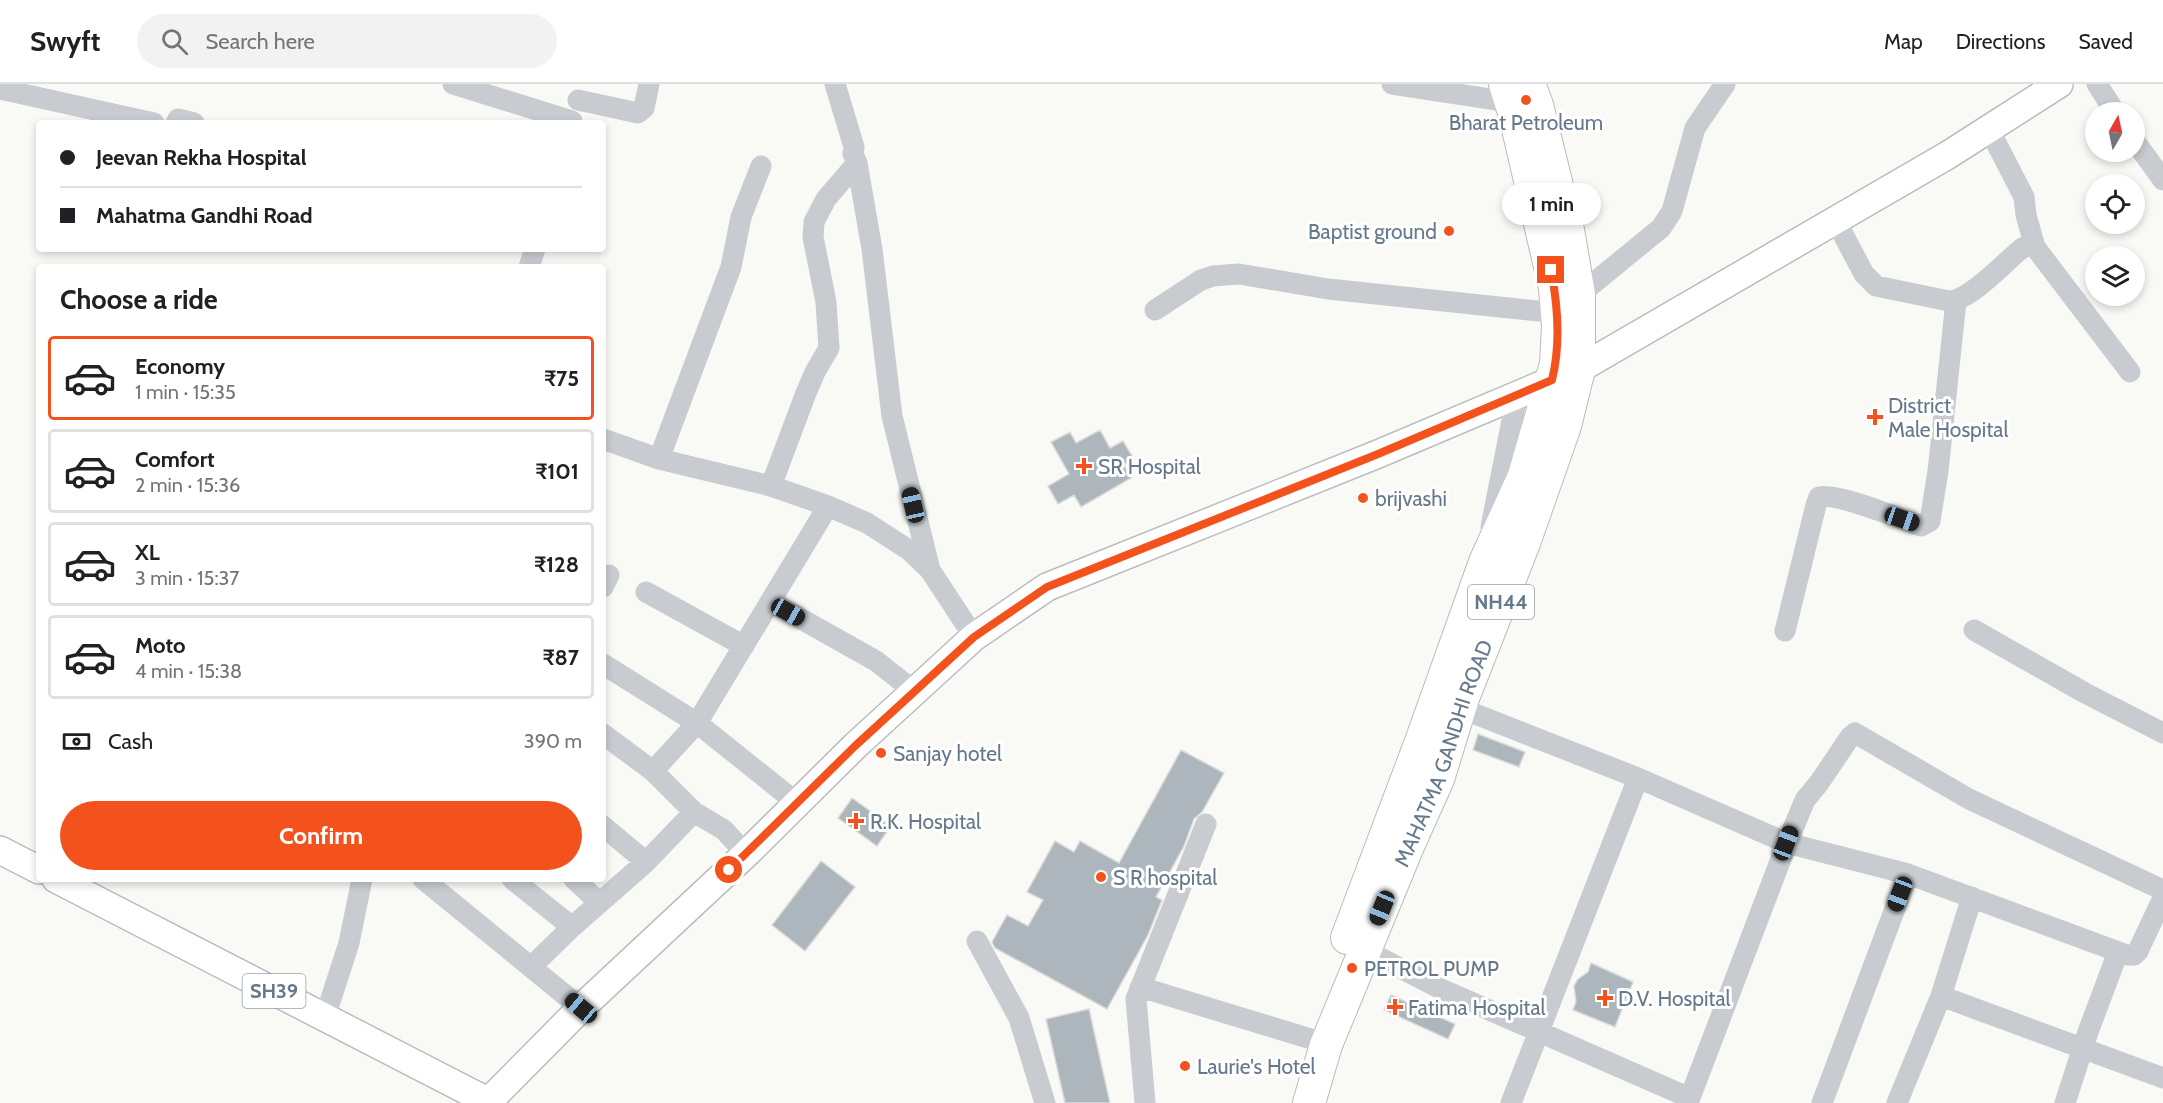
<!DOCTYPE html>
<meta charset="utf-8">
<style>
:root{--surface:#fff;--page:#f2f2f2;--text:#202124;--muted:#757577;--line:#e0e0e0;--accent:#f3521c}
body{margin:0;font-family:Cabin,sans-serif;background:var(--page);color:var(--text);height:100vh;display:flex;flex-direction:column;font-size:22px;white-space:nowrap}
*{box-sizing:border-box;margin:0}
p{font-size:20px;color:var(--muted)}
.icon{flex:none;width:33px;height:33px;fill:none;stroke:currentColor;stroke-width:2;stroke-linecap:round;stroke-linejoin:round}
.map{position:relative;flex:1;overflow:hidden}
.panel{position:absolute;left:36px;top:180px;width:570px;height:618px;display:flex;flex-direction:column;background:var(--surface);border-radius:6px;box-shadow:0 3px 9px #0003}
.panel>*{flex:none}
.guide{position:absolute;left:36px;top:36px;width:570px;height:132px;border-radius:6px;box-shadow:0 3px 9px #0003;display:grid;align-content:center;height:132px;padding:0 24px;background:var(--surface)}
.needle{width:39px;rotate:9deg}
.controls{position:absolute;left:2085px;top:18px;display:grid;gap:12px}
.controls a{display:grid;place-items:center;width:60px;height:60px;border-radius:50%;background:var(--surface);box-shadow:0 3px 9px #0003;font-size:30px}
.end{position:absolute;width:27px;height:27px;margin:-14px;border:8px solid #f3521c;background:#fff;box-shadow:0 0 0 3px #fff}
.from{border-radius:50%}
.bubble{position:absolute;height:42px;border-radius:21px;background:var(--surface);box-shadow:0 3px 9px #0003;font-size:20px;font-weight:700;line-height:42px;text-align:center}
.car{position:absolute;width:18px;height:36px;margin:-18px -9px;border-radius:8px;box-shadow:0 0 4px 2px #0007;background:linear-gradient(#222 24%,#8ab4d8 0 40%,#222 0 76%,#8ab4d8 0 86%,#222 0)}
.guide b{display:flex;align-items:center;gap:21px;height:57px;font-size:22px}
.guide b+b{border-top:2px solid var(--line)}
.guide i{width:15px;height:15px;background:var(--text)}
ul{padding:0;list-style:none}
li{display:flex;align-items:center;gap:18px;height:84px;margin:0 12px 9px;padding:0 12px;border:3px solid var(--line);border-radius:6px}
li div{flex:1}
li b{display:block;font-size:22px}
li em{font-style:normal;font-weight:700}
li.active{border-color:var(--accent)}
li>.icon{width:54px;height:54px;stroke-width:1.5}
h2{padding:0 24px;font-size:27px;line-height:72px}
.pay{display:flex;align-items:center;gap:15px;height:66px;padding:0 24px;font-size:22px}
.pay p{margin-inline-start:auto}
.cta{display:flex;gap:12px;margin-top:auto;padding:12px 24px}
.cta a{flex:1;height:69px;border-radius:36px;background:var(--accent);color:#fff;font-size:24px;font-weight:700;line-height:69px;text-align:center}
header{display:flex;align-items:center;gap:36px;box-sizing:border-box;height:84px;padding:0 30px;background:var(--surface);border-bottom:2px solid var(--line)}
header strong{font-size:28px}
nav{display:flex;gap:33px;margin-inline-start:auto;font-size:21px}
.search{width:420px;height:54px;background:var(--page);display:flex;align-items:center;gap:15px;box-sizing:border-box;padding:0 21px;border-radius:33px;color:var(--muted);font-size:22px}
.map>svg:first-child{display:block}
.building{fill:#acb6bc;stroke:#dbdbd8;stroke-width:1.5}
.lines{fill:none;stroke-linecap:round;stroke-linejoin:round}
.major-casing{stroke:#b9bdc1;stroke-width:30}
.highway-casing{stroke:#b8bcc0;stroke-width:34}
.minor{stroke:#c8ccd0;stroke-width:21}
.major{stroke:#fff;stroke-width:27}
.highway{stroke:#fff;stroke-width:32}
.route{stroke:#f3521c;stroke-width:8}
.poi-dot{fill:#f3521c;stroke:#fff;stroke-width:2}
.labels{text-anchor:middle;dominant-baseline:central;stroke-width:6;stroke-linejoin:round;paint-order:stroke}
.shield{fill:#fff;stroke:#93a1ad;stroke-width:1.5}
.shield-label{font-size:20px;font-weight:bold;fill:#65798a}
.poi-label{font-size:21px;fill:#65798a;stroke:#fff;text-anchor:start}
.street-label{font-size:21px;fill:#65798a;stroke:#fff}
</style>
<header>
<strong>Swyft</strong>
<div class="search"><svg class="icon" aria-label="search" viewBox="0 0 24 24"><circle cx="10" cy="10" r="6"/><path d="M15 15l6 6"/></svg>Search here</div>
<nav><a>Map</a><a>Directions</a><a>Saved</a></nav>
</header>
<div class="map">
<svg width="2163" height="1019" viewBox="0 0 2163 1019">
<rect width="100%" height="100%" fill="#f9f9f6"/>
<path class="building" d="M1100,346L1110,364L1123,357L1134,375L1124,381L1131,394L1081,423L1074,411L1058,420L1048,402L1069,390L1051,358L1070,348L1076,359Z
M1478,650L1525,668L1519,683L1473,666Z
M1181,666L1224,689L1202,728L1194,735L1184,762L1156,813L1162,816L1148,851L1107,925L995,864L992,858L1007,831L1028,842L1043,816L1027,808L1055,757L1074,768L1080,757L1119,779Z
M852,714L891,742L877,762L838,734Z
M821,777L855,803L805,867L772,841Z
M1591,879L1633,898L1615,943L1573,926L1576,918L1574,902L1578,895L1588,888Z
M1391,911L1455,940L1448,955L1384,926Z
M1089,925L1110,1019H1065L1046,935Z"/>
<g class="lines">
<defs>
<path id="major" d="M0,766L39,786
M56,795L491,1019
M487,1019L581,924L746,770L855,662L974,553L1047,503L1378,370L1579,285L1948,71L2059,0"/>
<g id="highway">
<path d="M1347,854L1422,655L1485,478L1524,392L1556,280L1558,242L1555,204L1515,32L1505,0"/>
<path id="s1" d="M1309,1019L1326,961L1408,762L1438,695L1463,614L1524,459L1565,342L1579,285V211L1568,146L1537,21L1529,0"/>
</g>
</defs>
<use href="#major" class="major-casing"/>
<use href="#highway" class="highway-casing"/>
<path class="minor" d="M453,0L572,37
M835,0L854,63L853,70L857,79L872,165L892,332L930,486
M1392,0L1510,18
M2097,0L2115,28
M0,5L154,39
M578,16L638,29L644,24L649,0
M176,39L178,35L194,39
M1989,45L2024,113L2026,131L2035,163
M2134,56L2163,96
M1836,137L1864,190L1876,202L1949,217C1969,217 2004,179 2021,165L2027,162L2035,163L2130,288
M529,183L535,165
M1579,211L1661,144L1672,127L1695,44L1725,0
M1155,226L1201,196L1213,192L1239,190L1328,205L1557,229
M603,355L659,375L771,402L828,422L867,439L909,466L930,486L974,553
M659,375L731,183L741,133L761,82
M771,402L806,309L815,288L829,264L826,218L813,153L814,138L826,115L857,79
M1491,443L1517,311
M603,503L609,491
M646,508L744,562
M771,518L876,577L914,607
M1974,546L2085,609L2163,649
M1785,547L1816,421L1819,413C1837,408 1900,435 1921,442L1930,437L1938,387L1956,217
M603,580L697,639L797,719
M1460,624L1638,694L1787,759L1805,716L1819,699L1850,653L1855,649L1969,715L2163,806
M603,650L653,687L694,728L724,746L746,770
M653,687L697,639L828,422
M603,742L646,778
M423,795L581,924
M512,795L572,843
M574,795L600,819
M977,857L1019,934L1045,1019
M1365,866L1439,904L1690,1014
M531,883L572,843L646,778L694,728
M1140,903L1311,955
M1941,912L2163,994
M325,933L349,859L362,795
M1145,1019L1136,915L1206,740
M1511,1019L1638,694
M1688,1019L1787,759L1908,790L2127,871H2134L2138,867L2163,814
M1822,1019L1908,790
M1897,1019L1941,912L1972,813
M2065,1019L2088,948L2118,868"/>
<use href="#major" class="major"/>
<use href="#highway" class="highway"/>
</g>
<g class="lines">
<path class="route" d="M729,786L855,662L974,553L1047,503L1378,370L1552,296C1561,260 1558,222 1551,186"/>
</g>
<g class="poi-dot">
<circle cx="1526" cy="16" r="6"/>
<circle cx="1449" cy="147" r="6"/>
<path d="M1872 324h6v6h6v6h-6v6h-6v-6h-6v-6h6z"/>
<path d="M1081 373h6v6h6v6h-6v6h-6v-6h-6v-6h6z"/>
<circle cx="1363" cy="414" r="6"/>
<circle cx="881" cy="669" r="6"/>
<path d="M853 728h6v6h6v6h-6v6h-6v-6h-6v-6h6z"/>
<circle cx="1101" cy="793" r="6"/>
<circle cx="1352" cy="884" r="6"/>
<path d="M1602 905h6v6h6v6h-6v6h-6v-6h-6v-6h6z"/>
<path d="M1392 914h6v6h6v6h-6v6h-6v-6h-6v-6h6z"/>
<circle cx="1185" cy="982" r="6"/>
</g>
<g class="labels">
<g class="shield">
<rect x="1468" y="501" width="66" height="34" rx="4.5"/>
<rect x="242.5" y="890" width="63" height="34" rx="4.5"/>
</g>
<g class="shield-label">
<text x="1501" y="518">NH44</text>
<text x="274" y="907">SH39</text>
</g>
<g class="poi-label">
<text x="1526" y="38" text-anchor="middle">Bharat Petroleum</text>
<text x="1437" y="147" text-anchor="end">Baptist ground</text>
<text x="1888" y="321">District<tspan x="1888" dy="24">Male Hospital</tspan></text>
<text x="1098" y="382">SR Hospital</text>
<text x="1375" y="414">brijvashi</text>
<text x="893" y="669">Sanjay hotel</text>
<text x="870" y="737">R.K. Hospital</text>
<text x="1113" y="793">S R hospital</text>
<text x="1364" y="884">PETROL PUMP</text>
<text x="1618" y="914">D.V. Hospital</text>
<text x="1408" y="923">Fatima Hospital</text>
<text x="1197" y="982">Laurie's Hotel</text>
</g>
<g class="street-label">
<text stroke="none"><textPath href="#s1" startOffset="375">MAHATMA GANDHI ROAD</textPath></text>
</g>
</g>
</svg>
<div class="controls">
<a><svg class="needle" viewBox="-14 -14 28 28"><path d="M0-13l5 13h-10z" fill="#e53935"/><path d="M0 13l5-13h-10z" fill="#757577"/></svg></a>
<a><svg class="icon" aria-label="locate" viewBox="0 0 24 24"><circle cx="12" cy="12" r="6"/><path d="M12 2v4M12 18v4M2 12h4M18 12h4"/></svg></a>
<a><svg class="icon" aria-label="layers" viewBox="0 0 24 24"><path d="M12 4l9 5-9 5-9-5zM3 14l9 5 9-5"/></svg></a>
</div>
<i class="end from" style="left:729px;top:786px"></i>
<i class="end" style="left:1551px;top:186px"></i>
<div class="bubble" style="left:1502px;top:99px;width:99px">1 min</div>
<i class="car" style="left:913px;top:421px;rotate:347deg"></i>
<i class="car" style="left:1902px;top:435px;rotate:109deg"></i>
<i class="car" style="left:788px;top:528px;rotate:119deg"></i>
<i class="car" style="left:1786px;top:759px;rotate:21deg"></i>
<i class="car" style="left:1900px;top:810px;rotate:201deg"></i>
<i class="car" style="left:1382px;top:824px;rotate:202deg"></i>
<i class="car" style="left:581px;top:924px;rotate:310deg"></i>
<div class="guide">
<b><i class="from"></i>Jeevan Rekha Hospital</b>
<b><i></i>Mahatma Gandhi Road</b>
</div>
<section class="panel">
<h2>Choose a ride</h2>
<ul>
<li class="active"><svg class="icon" aria-label="car" viewBox="0 0 24 24"><path d="M5 17H2v-5l4-1 3-4h7l3 4 3 1v5h-3M9 17h6M6 11h13"/><circle cx="7" cy="17" r="2"/><circle cx="17" cy="17" r="2"/></svg><div><b>Economy</b><p>1 min · 15:35</p></div><em>₹75</em></li>
<li><svg class="icon" aria-label="car" viewBox="0 0 24 24"><path d="M5 17H2v-5l4-1 3-4h7l3 4 3 1v5h-3M9 17h6M6 11h13"/><circle cx="7" cy="17" r="2"/><circle cx="17" cy="17" r="2"/></svg><div><b>Comfort</b><p>2 min · 15:36</p></div><em>₹101</em></li>
<li><svg class="icon" aria-label="car" viewBox="0 0 24 24"><path d="M5 17H2v-5l4-1 3-4h7l3 4 3 1v5h-3M9 17h6M6 11h13"/><circle cx="7" cy="17" r="2"/><circle cx="17" cy="17" r="2"/></svg><div><b>XL</b><p>3 min · 15:37</p></div><em>₹128</em></li>
<li><svg class="icon" aria-label="car" viewBox="0 0 24 24"><path d="M5 17H2v-5l4-1 3-4h7l3 4 3 1v5h-3M9 17h6M6 11h13"/><circle cx="7" cy="17" r="2"/><circle cx="17" cy="17" r="2"/></svg><div><b>Moto</b><p>4 min · 15:38</p></div><em>₹87</em></li>
</ul>
<div class="pay"><svg class="icon" aria-label="cash" viewBox="0 0 24 24"><path d="M3 7h18v10H3z"/><circle cx="12" cy="12" r="2"/></svg>Cash<p>390 m</p></div>
<div class="cta"><a>Confirm</a></div>
</section>
</div>
